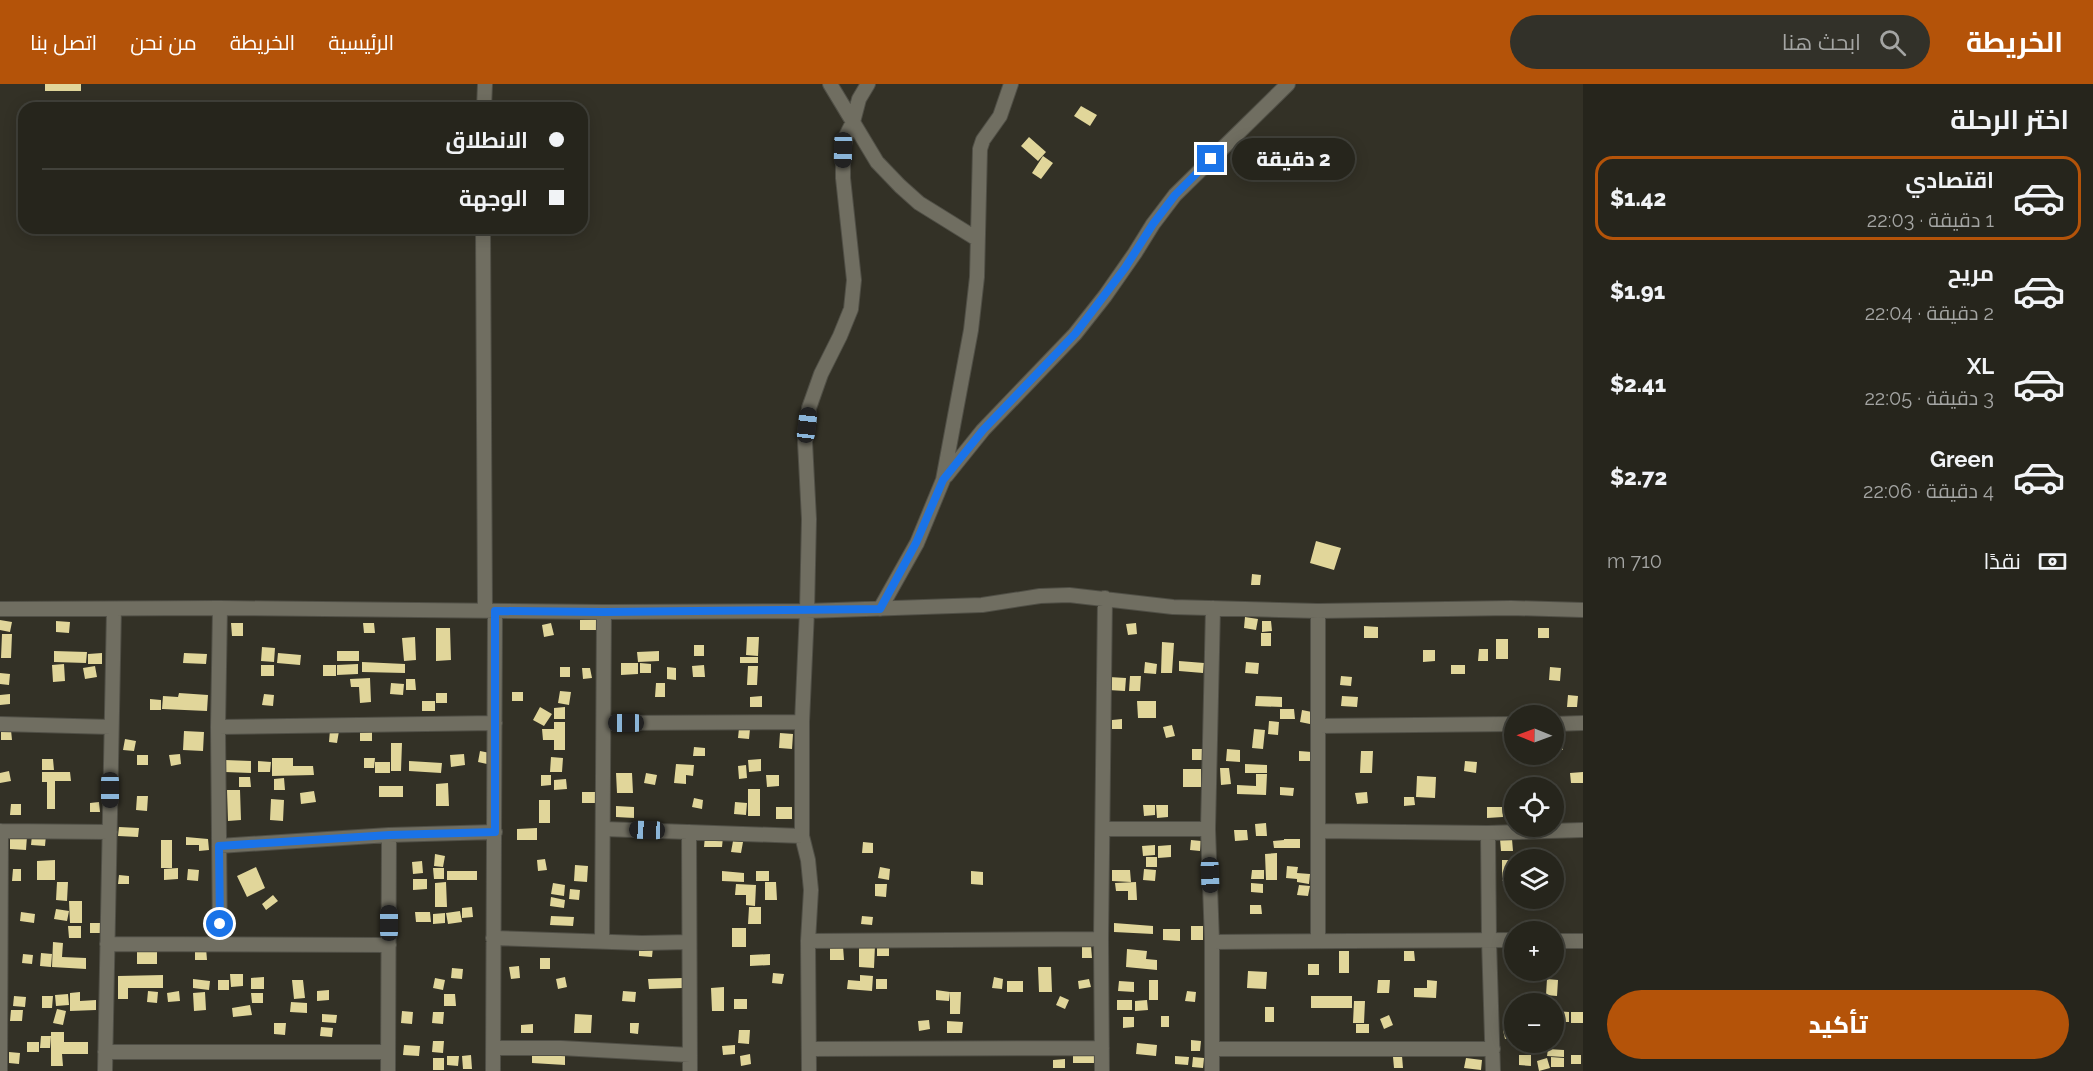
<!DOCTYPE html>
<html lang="ar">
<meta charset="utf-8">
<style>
:root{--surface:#26251c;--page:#323129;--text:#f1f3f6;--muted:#a4a5a3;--line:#42423b;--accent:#b45309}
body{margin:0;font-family:Raleway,Cairo,sans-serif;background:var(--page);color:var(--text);direction:rtl;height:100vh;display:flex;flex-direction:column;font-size:22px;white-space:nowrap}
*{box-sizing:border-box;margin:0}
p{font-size:20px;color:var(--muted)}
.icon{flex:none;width:33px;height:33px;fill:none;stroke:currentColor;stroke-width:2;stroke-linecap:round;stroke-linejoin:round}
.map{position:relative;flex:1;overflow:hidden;direction:ltr}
.details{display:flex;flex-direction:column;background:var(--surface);width:510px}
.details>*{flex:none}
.banner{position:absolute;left:18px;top:18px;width:570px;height:132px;border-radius:18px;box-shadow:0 3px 15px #0003,0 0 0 2px var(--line);direction:rtl;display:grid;align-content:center;height:132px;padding:0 24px;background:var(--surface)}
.needle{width:39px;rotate:271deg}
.controls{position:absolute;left:1504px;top:621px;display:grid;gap:12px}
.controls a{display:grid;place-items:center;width:60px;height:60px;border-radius:50%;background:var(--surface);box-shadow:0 3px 15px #0003,0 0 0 2px var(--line);font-size:30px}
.end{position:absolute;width:27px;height:27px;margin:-14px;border:8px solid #1a73e8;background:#fff;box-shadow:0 0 0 3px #fff}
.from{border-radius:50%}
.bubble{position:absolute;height:42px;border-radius:21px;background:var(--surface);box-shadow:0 3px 15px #0003,0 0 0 2px var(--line);font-size:20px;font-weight:800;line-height:42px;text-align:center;direction:rtl}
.car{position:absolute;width:18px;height:36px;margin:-18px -9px;border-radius:8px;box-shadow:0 0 4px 2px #0007;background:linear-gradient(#222 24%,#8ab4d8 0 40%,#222 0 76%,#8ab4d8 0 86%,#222 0)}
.banner b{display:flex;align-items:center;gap:21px;height:57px;font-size:22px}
.banner b+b{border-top:2px solid var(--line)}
.banner i{width:15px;height:15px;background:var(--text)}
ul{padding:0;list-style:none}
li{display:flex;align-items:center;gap:18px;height:84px;margin:0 12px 9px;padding:0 12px;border:3px solid transparent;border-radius:18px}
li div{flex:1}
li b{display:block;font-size:22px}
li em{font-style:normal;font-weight:800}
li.current{border-color:var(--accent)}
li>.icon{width:54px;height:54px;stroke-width:1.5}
h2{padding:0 24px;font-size:27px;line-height:72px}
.pay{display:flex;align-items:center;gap:15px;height:66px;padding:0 24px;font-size:22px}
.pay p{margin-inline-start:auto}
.button{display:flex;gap:12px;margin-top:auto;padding:12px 24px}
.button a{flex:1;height:69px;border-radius:36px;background:var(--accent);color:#fff;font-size:24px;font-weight:800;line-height:69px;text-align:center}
header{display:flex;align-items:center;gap:36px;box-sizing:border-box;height:84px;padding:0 30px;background:var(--accent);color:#fff}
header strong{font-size:28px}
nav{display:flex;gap:33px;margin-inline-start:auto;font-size:21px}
.search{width:420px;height:54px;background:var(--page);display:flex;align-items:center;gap:15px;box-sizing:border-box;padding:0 21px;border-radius:33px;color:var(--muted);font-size:22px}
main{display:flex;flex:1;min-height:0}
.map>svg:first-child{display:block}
.building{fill:#e1d69a}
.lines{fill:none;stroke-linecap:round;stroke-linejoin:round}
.minor-casing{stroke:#504f46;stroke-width:16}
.minor{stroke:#706e61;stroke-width:14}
.route{stroke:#1a73e8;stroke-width:8}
</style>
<header>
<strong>الخريطة</strong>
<div class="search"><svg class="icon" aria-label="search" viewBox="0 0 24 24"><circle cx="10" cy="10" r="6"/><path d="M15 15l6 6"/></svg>ابحث هنا</div>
<nav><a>الرئيسية</a><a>الخريطة</a><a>من نحن</a><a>اتصل بنا</a></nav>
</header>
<main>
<section class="details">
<h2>اختر الرحلة</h2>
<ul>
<li class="current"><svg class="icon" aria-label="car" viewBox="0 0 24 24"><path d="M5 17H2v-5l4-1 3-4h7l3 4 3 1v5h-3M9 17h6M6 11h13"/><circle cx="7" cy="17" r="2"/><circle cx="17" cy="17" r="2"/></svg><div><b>اقتصادي</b><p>1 دقيقة · 22:03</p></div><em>$1.42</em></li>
<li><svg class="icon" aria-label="car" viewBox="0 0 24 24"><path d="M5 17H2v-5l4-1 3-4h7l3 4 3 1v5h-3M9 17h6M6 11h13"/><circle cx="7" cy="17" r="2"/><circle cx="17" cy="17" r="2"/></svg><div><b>مريح</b><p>2 دقيقة · 22:04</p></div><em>$1.91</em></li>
<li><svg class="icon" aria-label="car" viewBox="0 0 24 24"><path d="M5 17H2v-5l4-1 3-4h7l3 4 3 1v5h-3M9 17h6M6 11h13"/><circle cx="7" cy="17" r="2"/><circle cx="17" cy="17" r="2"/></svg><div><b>XL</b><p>3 دقيقة · 22:05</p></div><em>$2.41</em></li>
<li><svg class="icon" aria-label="car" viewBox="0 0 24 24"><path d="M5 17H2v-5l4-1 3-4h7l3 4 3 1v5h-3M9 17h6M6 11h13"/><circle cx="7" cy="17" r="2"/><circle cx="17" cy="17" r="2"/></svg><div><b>Green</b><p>4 دقيقة · 22:06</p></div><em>$2.72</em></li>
</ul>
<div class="pay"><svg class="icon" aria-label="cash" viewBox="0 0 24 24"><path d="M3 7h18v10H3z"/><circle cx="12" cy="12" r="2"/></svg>نقدًا<p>710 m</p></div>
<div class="button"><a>تأكيد</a></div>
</section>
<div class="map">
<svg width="1583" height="987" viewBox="0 0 1583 987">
<rect width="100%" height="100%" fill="#333126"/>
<path class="building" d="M45,0H81V7H45Z
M1081,22L1097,31L1090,42L1074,32Z
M1029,53L1046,68L1038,77L1021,62Z
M1043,72L1053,79L1041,95L1032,89Z
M1316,457L1341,464L1334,486L1310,479Z
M1252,490L1261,491L1260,501H1251Z
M1245,533L1258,535L1256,546L1244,544Z
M599,535L600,546H580V536Z
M0,536L12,538L10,548L0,546Z
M56,537L70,538L69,549L56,548Z
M1262,537H1271L1272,547L1262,548Z
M231,539H243V552H232Z
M363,539H374L375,549H364Z
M551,539L554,551L544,553L542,541Z
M1136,539L1137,550L1128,551L1126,540Z
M1364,542L1378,543V554H1364Z
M436,544H450L451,576L436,577Z
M1538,544H1549V554H1538Z
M1261,549H1271V562H1261Z
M2,550H12L11,574H1Z
M415,553L416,576L404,577L402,554Z
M747,553H759L758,572L746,571Z
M1496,555H1508V575H1496Z
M1162,558L1174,559L1172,589H1161Z
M694,561H704V572H694Z
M262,563L275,564L274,578L261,577Z
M1479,565H1488V577H1478Z
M1423,566H1435V577L1423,578Z
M54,567L87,568L86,579L54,578Z
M337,567H359V577H337Z
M659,567V577L638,578L637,568Z
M102,569V580H88V570Z
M184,569L207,570L206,580L183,579Z
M278,569L301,571L300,581L277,579Z
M740,573H758V579H740Z
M1179,577L1204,579L1203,589L1179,587Z
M362,578L405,580V589L362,588Z
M1145,578L1157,580L1156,590L1144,589Z
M1246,578L1259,579L1258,590L1245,589Z
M621,579H638V590L621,591Z
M640,579L651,580V589H640Z
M64,580L65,597L53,598L52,581Z
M358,580V590L337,591V581Z
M261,581H274V592H261Z
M323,581H336V592H323Z
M704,581L705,593H693L692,582Z
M1451,581H1465V590H1451Z
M95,582L97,593L85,595L83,584Z
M748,582H758L757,601H747Z
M560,583H570V593H560Z
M667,583L676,584V596L667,595Z
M1550,583L1561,584L1560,597L1549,596Z
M582,584H590L592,594L583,595Z
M0,589L10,590L9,601L0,600Z
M1130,592H1141L1140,607H1129Z
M1341,592L1352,593L1351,602L1340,601Z
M1109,593L1126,594L1125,607L1108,606Z
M370,594L371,618L360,619L359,603H351L350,595Z
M406,595H415L416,606H406Z
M391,599L404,600L403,611L390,610Z
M656,599H665V613H655Z
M560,607L571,608L569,621L558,619Z
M512,608H523V617H512Z
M179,609L208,611L207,627L162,625L163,612L178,613Z
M436,609H447V619H436Z
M10,610V620L0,621V611Z
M264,610L274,611L273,622L262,621Z
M1568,611L1578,612L1577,623H1567Z
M762,612V623H750V613Z
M1256,612L1282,613V623L1255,622Z
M1342,612L1358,613L1357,623L1341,622Z
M150,615L161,616V626H150Z
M422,617H435V627H422Z
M1137,617H1156V634H1138Z
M540,623L552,630L544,642L533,636Z
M565,623V635H554V624Z
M1280,625H1294L1295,635H1280Z
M1302,626L1312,628L1310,640L1300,638Z
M1122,635V645H1112V636Z
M1269,637L1279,638L1278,651L1268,650Z
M554,638H565V666H554V656H543L542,645H554Z
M1172,641L1175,652L1166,654L1163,643Z
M739,644L750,645L749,655L738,654Z
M360,645H372V657H360Z
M1254,645L1265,646L1263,665L1252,664Z
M1,646H11L12,656H1Z
M330,646L339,647L337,659L329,658Z
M184,647L204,648L203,667L183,666Z
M780,649L793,650L792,665L779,664Z
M1554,653L1563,654V666L1554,665Z
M125,655L136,657L134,667L123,666Z
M391,659H402L401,687H391Z
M694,663L705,664V672H693Z
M1192,665H1202V676H1192Z
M1227,665L1240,666V678L1226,677Z
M480,667L490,669L487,680L478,678Z
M1299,667L1312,668V677H1299Z
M1361,667H1373L1372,689H1360Z
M180,670L181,680L171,682L169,671Z
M464,670L465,681L451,683L450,671Z
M137,671H148V681H137Z
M551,673L563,674L562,688H550Z
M272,674H293V682H313L314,691L272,692Z
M364,674H375L374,684H364Z
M42,675H53L54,686H42Z
M761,675V687L749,688L748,676Z
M225,676L251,677V689L225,688Z
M258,677L271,678L270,688H258Z
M409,677L442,679L441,689L409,687Z
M1465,677L1477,678L1476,689L1464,687Z
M375,678H390V689H375Z
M676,680L694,681L693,692L686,691V700L674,699Z
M1245,680L1267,681V689H1245Z
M746,681L747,694L739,695L738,682Z
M1220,684H1229L1231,700L1221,701Z
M1183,685H1201V703H1183Z
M9,687L11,697L0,699V689Z
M42,688H70L71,697H55V725H47V698H42Z
M1583,688V699H1571L1570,689Z
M616,689H632L633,709H617Z
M646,689L657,691L655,701L644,699Z
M1256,690H1267L1266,711L1237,710V701L1256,702Z
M541,691H551V701L541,702Z
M766,691H779V702L767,703Z
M1417,692L1436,693L1435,714L1416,713Z
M239,693H250L251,703H239Z
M284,694L285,706H274V695Z
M566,695L567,705L554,706V696Z
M448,699L449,722H436V700Z
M379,702H403V713H379Z
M1280,703L1294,704L1293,712L1280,711Z
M748,705H760V732H748Z
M227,706H240L241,736L228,737Z
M314,707L316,718L301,720L300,709Z
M582,708H599L600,719H582Z
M1367,708L1368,719L1357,720L1355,709Z
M137,712H148L147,727L136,726Z
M1404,713H1414L1415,721L1404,722Z
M694,714L703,716L702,725L692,723Z
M271,715L284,716L283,737L270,736Z
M539,716H550V739H539Z
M99,718L100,728H90V719Z
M735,718L747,719L746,731L734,730Z
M11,720H21V731H10Z
M1143,721H1155V731L1144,732Z
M1156,721H1168V733L1157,734Z
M616,722L634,723V734L616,733Z
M776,723H792V735H776Z
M1487,723H1502L1503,733L1487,734Z
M1266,739L1267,752H1256L1255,740Z
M119,743L139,744L138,753L118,752Z
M537,744V756H517V745Z
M1234,746H1247L1248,756L1235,757Z
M10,751L27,752L26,766L10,765Z
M32,751H46L45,762L31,761Z
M705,752L723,753L722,763H704Z
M186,753L208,755L209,766L199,767V761H186Z
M1284,755H1300V764H1274L1273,757L1284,756Z
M1500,755H1512L1513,767H1501Z
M161,756H172V784H161Z
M1191,756L1201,757L1200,767L1190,766Z
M733,757L743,758L741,769L731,768Z
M863,758L873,759V769H862Z
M1155,761V771L1143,772L1142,762Z
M1171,761V773L1158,774V762Z
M1277,769V796H1266L1265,770Z
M435,770L445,772L443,783L434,782Z
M1146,773H1157V783H1146Z
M545,775L547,786L538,787L537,776Z
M55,776V796H37V777Z
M1502,776H1515V796L1502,797Z
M422,777L423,789L413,790L412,778Z
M575,781L588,782L587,798L574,797Z
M1287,782L1298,783L1297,789L1310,790L1309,800L1297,798V795L1286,794Z
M256,783L265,804L247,813L237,792Z
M880,783L890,785L889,796L878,794Z
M178,784V795L164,796V785Z
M433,784H444V795H434Z
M13,785H21V797H12Z
M188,785L199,786L198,797L187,796Z
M1144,785L1156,786L1155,797L1143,796Z
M1112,786H1130L1131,798L1112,797Z
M1252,786H1264V795H1251Z
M447,787H477V796H447Z
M722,787L744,789V798L722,797Z
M756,787H769V797H756Z
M971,787L983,788V801L971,800Z
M119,791L129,792V800H118Z
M413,795H427V805L413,806Z
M57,798H68L67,817L56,816Z
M446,798L447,823H435V799Z
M765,798H776L777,816H765Z
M1136,798L1137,816H1128V807H1116L1115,799Z
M553,799L565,801L564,812L551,810Z
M1251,799L1263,800V809L1251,808Z
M736,800L756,801L755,822L746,821V811H735Z
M875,800H887L886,813L875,812Z
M1299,801L1310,802L1308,812L1297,811Z
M570,805L580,806L579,816L569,815Z
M273,811L278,817L266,826L262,820Z
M551,813L565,816L564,824L550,822Z
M69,817H82V839H70Z
M1250,821H1261L1262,830H1250Z
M472,823L473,833L462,834V824Z
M749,823H761V840H748Z
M56,825L69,827L67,837L54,835Z
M460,827L462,838L448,840L446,829Z
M21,828L35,830L34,839L20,837Z
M415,828H430L431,838H416Z
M445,829V839L433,840V830Z
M551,832L574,833L573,842L550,841Z
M862,832L873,833L872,841L861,840Z
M90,839H100L101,849H90Z
M1114,839L1153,842V850L1114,848Z
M68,842H81V854H69Z
M1191,842H1203V856H1191Z
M732,844H746V863H732Z
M1163,845H1180V857L1163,856Z
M53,858L63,859L62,873L86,874V885L52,883Z
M137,861H157V880H137Z
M859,861H875L874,884L859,883Z
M889,861V872H877V862Z
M639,862L653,863L652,873L639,872Z
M830,862H843L844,876H830Z
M1091,862L1092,874H1082V863Z
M206,864L207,876H195V865Z
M1127,865L1147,867L1146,875L1157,876V886L1126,883Z
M1339,867H1349V889H1339Z
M1404,867H1414L1415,877H1404Z
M41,869L52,870L51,883L40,882Z
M23,870L33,871L32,880L22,879Z
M770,870V881L750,882V871Z
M540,874H550V885H540Z
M1308,880H1319V891H1308Z
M519,882L520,894L511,895L509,883Z
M1038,883H1051L1052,908H1039Z
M452,884L463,885L462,895L451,894Z
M1248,887L1267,888L1266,905L1247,904Z
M773,889L784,890L782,900L772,899Z
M230,890H243V902L231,903Z
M163,891V904H128V915H118V892Z
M860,891L873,892L872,907L847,905L848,896L860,897Z
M264,893V905H251V894Z
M565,893L567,903L558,905L556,895Z
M994,893L1003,895L1002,905L992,904Z
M435,894L445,896L443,906L433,904Z
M683,894V904L649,905L648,895Z
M193,895L210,897L209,906L193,904Z
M876,895H887V905H876Z
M1089,895L1091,903L1079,905L1078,897Z
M1547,895L1558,896L1557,912L1546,911Z
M218,896H229V906H218Z
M292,896H303L305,914L294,915Z
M1149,896H1158V916H1149Z
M1378,896H1390L1389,909H1377Z
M1427,896L1437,897L1436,914L1414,913V904H1427Z
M1007,897H1023V908H1007Z
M1119,897L1134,898V908L1118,907Z
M724,903V927H712L711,904Z
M329,906V916L317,917V907Z
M936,906L950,908L949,917L936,916Z
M148,907L158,908L157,919L147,918Z
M179,907L180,917L168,918L167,909Z
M623,907L636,908L635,918L622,917Z
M1187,907L1196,908L1195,918L1185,917Z
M80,908V917L96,916V926L70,927V909Z
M205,908L206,926L194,927L193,909Z
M950,908H961L960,930H950Z
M251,909H263V919H252Z
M68,910L69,921L56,922L55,911Z
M444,910H455L456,922H444Z
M14,912L26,913L25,923L13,922Z
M42,912H53L52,924H42Z
M1060,912L1069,916L1065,925L1056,921Z
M1311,912H1352V924H1311Z
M734,915H747V925H734Z
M1117,916H1132V926H1117Z
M1147,916L1148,926L1135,927V917Z
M1354,917H1365L1364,939H1353Z
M291,918L307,919V929L290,928Z
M250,921L252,931L233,933L232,924Z
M1265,923H1274V938H1265Z
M57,925L66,927L63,941L53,939Z
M11,926H23L22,937H10Z
M402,927L413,928L412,940L401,939Z
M1554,927L1569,928V938H1554Z
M433,928H444L443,940L432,939Z
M1571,928H1583V939H1571Z
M322,930L337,931L336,939L322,938Z
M575,930L592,931L591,949H574Z
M1389,931L1393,941L1384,945L1380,935Z
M1161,932H1169V943H1161Z
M1123,933H1134V943L1123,944Z
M929,936L930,945L919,947L918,937Z
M947,937L963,938L962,949H947Z
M274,939H286L285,951L274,950Z
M630,939H639L638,950L630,949Z
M533,940V949H521V941Z
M1356,940H1369V949H1356Z
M321,943L333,944L332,953L320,952Z
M1513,944L1515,953L1505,955L1503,946Z
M739,946H750L749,960L738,959Z
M51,948H64V958H88V970H62L63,982H51Z
M41,952H51L50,964H40Z
M1191,956L1201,957L1200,967H1191Z
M433,957H444L443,969L432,968Z
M27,958H39V968H27Z
M1137,959L1157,961L1156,972L1136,970Z
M404,961L420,962L419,972L403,971Z
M735,961V970L723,971L722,962Z
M1548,965L1564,966V973L1547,972Z
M9,968L20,969L19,980L9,979Z
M532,968L565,969V981L532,979Z
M750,970L751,980L741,982L740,972Z
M1073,970H1094V979H1073Z
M471,971L472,985H463L462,972Z
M1519,971H1531V982L1519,981Z
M1571,971H1581V980H1571Z
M447,972H459L458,982L447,981Z
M1175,972L1189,973L1188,981L1175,980Z
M1402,972L1403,984H1394L1393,973Z
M1193,973L1204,974L1203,984L1192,983Z
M1551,973L1564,974V983H1551Z
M433,974H444V986H433Z
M1466,974L1482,976L1481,986L1464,984Z
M1547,974L1550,984L1539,987L1537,977Z
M1065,975V984H1053V976Z"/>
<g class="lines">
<defs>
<path id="minor" d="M868,0L859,15L853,38L877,78L900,102L919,119L977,155
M484,24L485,0
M483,144L485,527
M946,392L983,346L1075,250L1105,212L1135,169L1153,140L1175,111L1288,0
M220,524L218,643L220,860
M0,525L220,524L604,528L807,527L982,521L1040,512L1069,511L1173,523L1318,527L1511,524L1583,526
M880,525L917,459L943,396L971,246L977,193L980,65L983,56L1000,32L1011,0
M604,639L802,638
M0,640L111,643
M1554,640L1583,639
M1318,642L1515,640
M218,643L495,639
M604,745L802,752
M1103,745H1208
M0,747L110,748
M1319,747L1488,749L1583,746
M689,748L690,987
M1488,749L1489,856L1493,987
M219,762L389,751L495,748
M493,854L642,859L689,858
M602,857L604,528
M808,857L1101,855
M1318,857V527
M1554,857H1583
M1212,858L1515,856
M107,860L389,861
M493,964H561L690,971
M809,965L1102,964
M1212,965H1493
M105,968H388
M0,987L1,747
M105,987L114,525
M388,987L389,751
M493,987L495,527
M809,987L808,857L811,806L808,776L802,752V638L807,527L809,435L805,358L809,324L821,290L840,252L851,225L854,196L843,94V66L846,52L853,38L830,0
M1102,987L1101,855L1105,514
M1212,987V858L1208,745L1213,524"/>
</defs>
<use href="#minor" class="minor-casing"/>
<use href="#minor" class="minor"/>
</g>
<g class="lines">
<path class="route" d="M220,840L219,762L390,751L495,748V527L604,528L880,525L916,459L943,396L983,346L1075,250L1125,184L1153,140L1175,111L1211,75"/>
</g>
</svg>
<div class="controls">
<a><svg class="needle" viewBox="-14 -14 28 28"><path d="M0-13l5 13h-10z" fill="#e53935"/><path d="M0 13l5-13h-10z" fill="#a4a5a3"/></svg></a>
<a><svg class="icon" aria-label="locate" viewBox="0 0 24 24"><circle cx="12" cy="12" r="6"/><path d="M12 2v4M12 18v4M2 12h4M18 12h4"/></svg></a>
<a><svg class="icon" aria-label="layers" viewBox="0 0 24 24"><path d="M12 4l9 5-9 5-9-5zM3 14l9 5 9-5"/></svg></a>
<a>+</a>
<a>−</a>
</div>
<i class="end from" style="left:220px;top:840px"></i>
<i class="end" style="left:1211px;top:75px"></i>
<div class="bubble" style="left:1232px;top:54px;width:123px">2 دقيقة</div>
<i class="car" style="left:843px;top:66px;rotate:181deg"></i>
<i class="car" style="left:807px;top:341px;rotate:7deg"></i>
<i class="car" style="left:626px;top:639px;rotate:270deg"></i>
<i class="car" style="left:110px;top:706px;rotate:180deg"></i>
<i class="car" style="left:647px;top:746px;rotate:272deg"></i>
<i class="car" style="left:1210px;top:791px;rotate:178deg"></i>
<i class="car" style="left:389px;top:839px;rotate:0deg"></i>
<div class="banner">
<b><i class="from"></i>الانطلاق</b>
<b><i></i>الوجهة</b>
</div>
</div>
</main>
